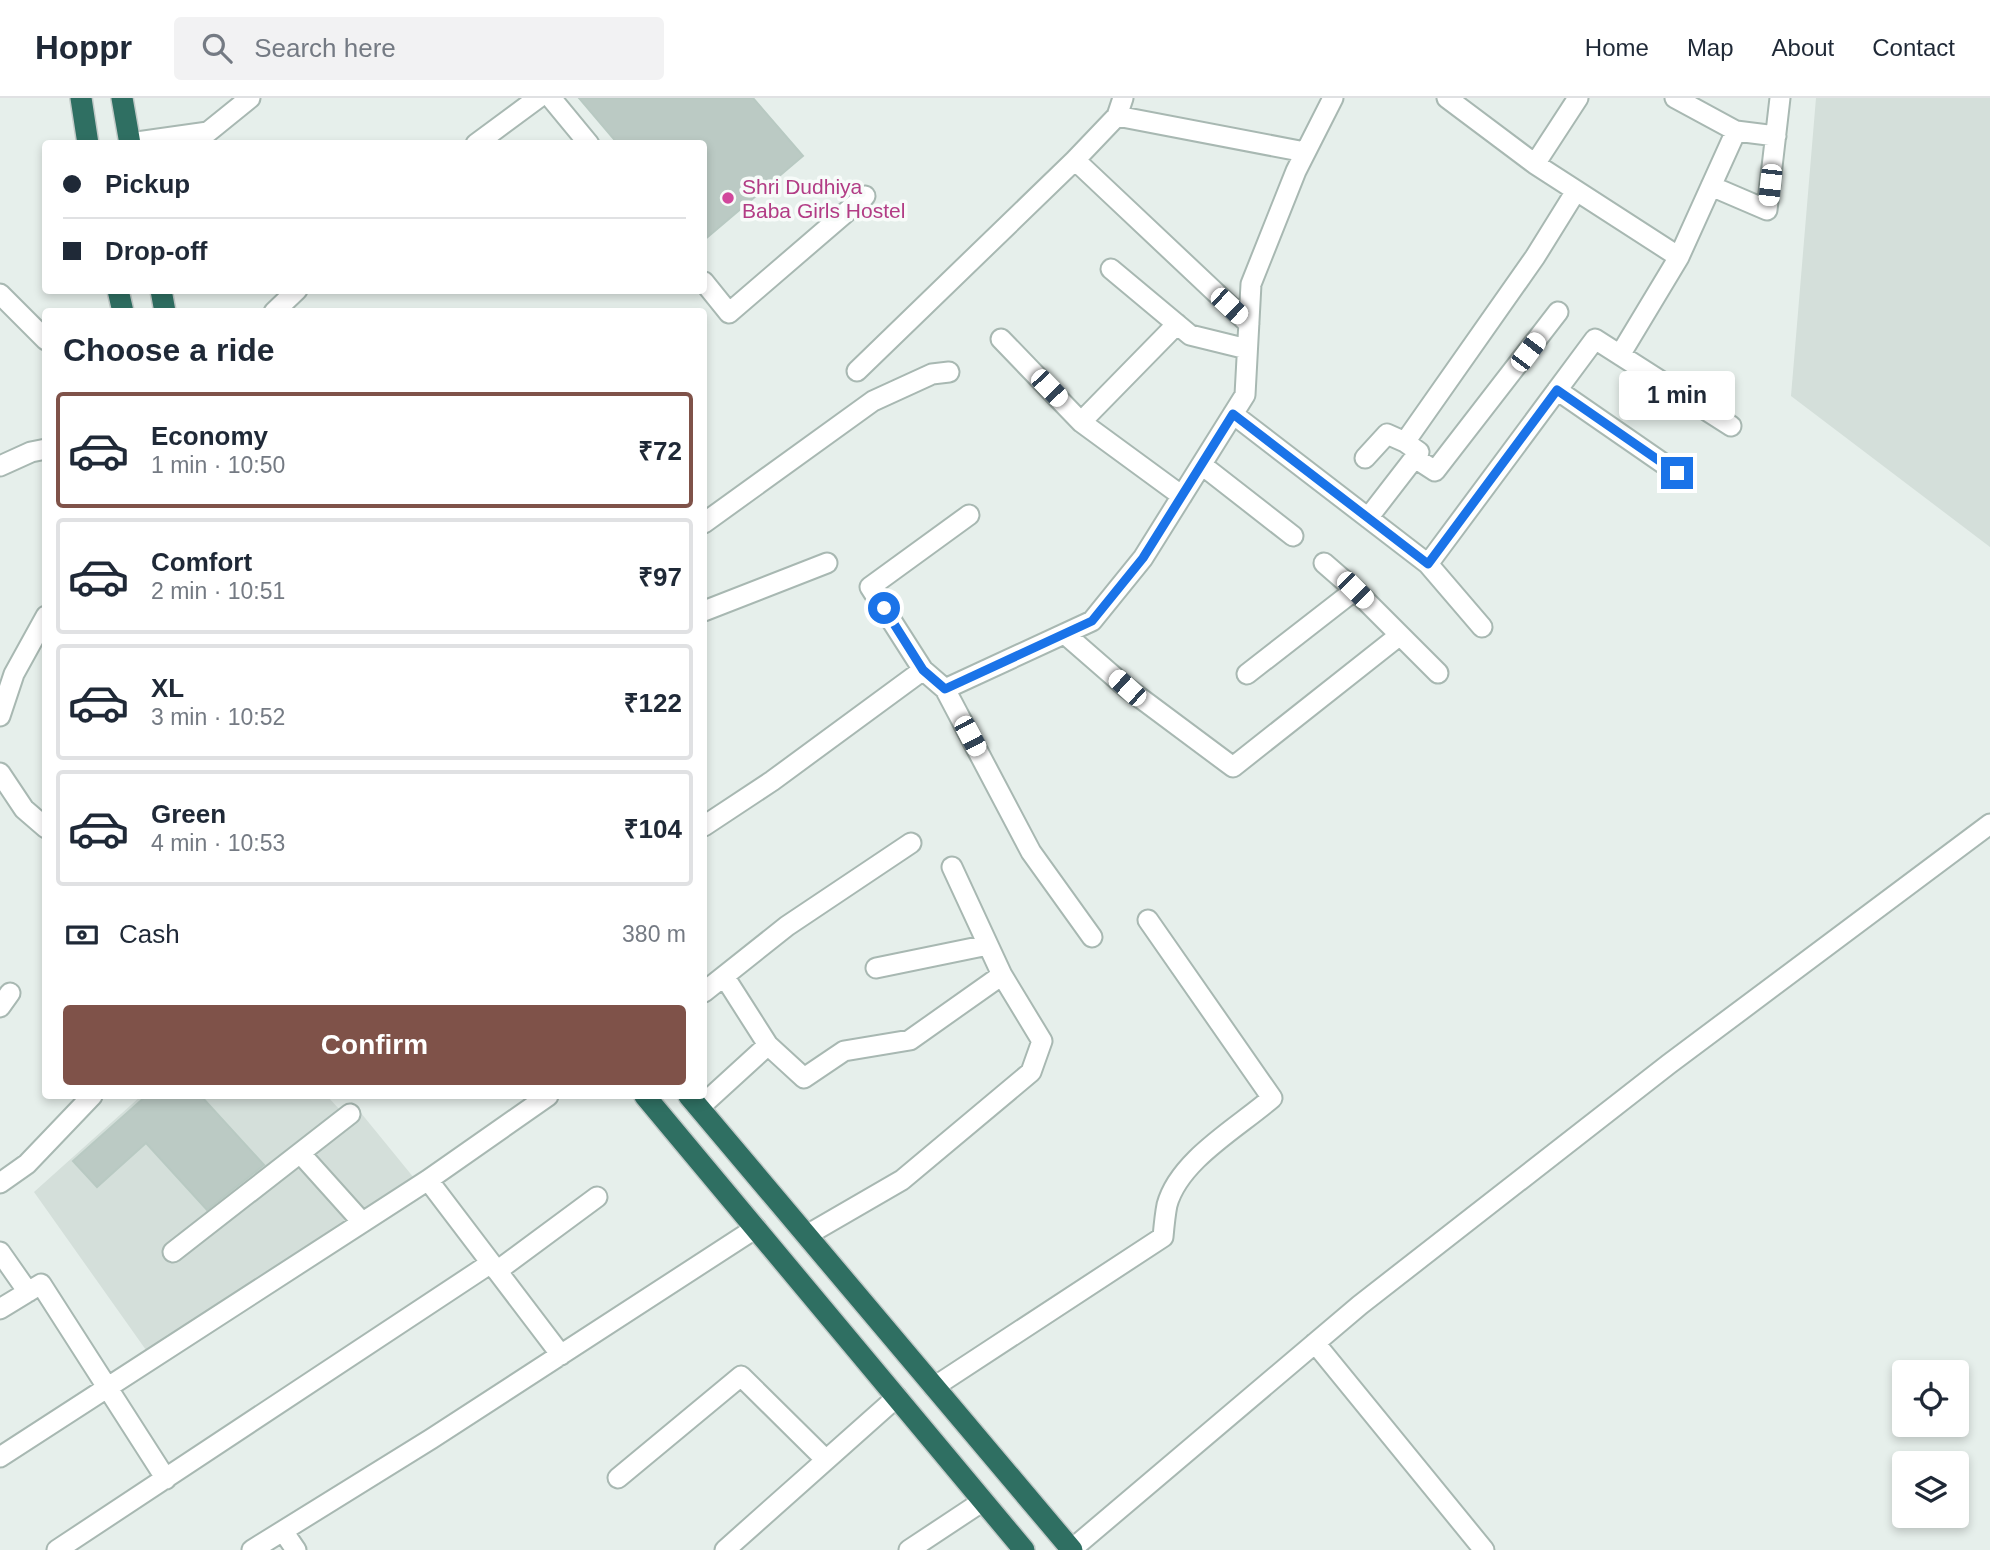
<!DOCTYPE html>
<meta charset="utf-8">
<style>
:root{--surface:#fff;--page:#f2f2f3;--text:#1f2937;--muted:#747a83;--line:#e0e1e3;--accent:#7f5249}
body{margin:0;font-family:Arial,sans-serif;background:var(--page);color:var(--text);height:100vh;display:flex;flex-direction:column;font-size:26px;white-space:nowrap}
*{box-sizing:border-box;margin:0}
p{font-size:23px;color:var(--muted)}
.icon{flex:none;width:38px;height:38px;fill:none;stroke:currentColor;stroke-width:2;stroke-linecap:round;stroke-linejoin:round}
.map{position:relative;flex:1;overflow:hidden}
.sheet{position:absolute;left:42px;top:210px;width:665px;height:791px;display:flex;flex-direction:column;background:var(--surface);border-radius:7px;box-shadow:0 4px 10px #0003}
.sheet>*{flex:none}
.guide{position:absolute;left:42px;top:42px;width:665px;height:154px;border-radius:7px;box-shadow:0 4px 10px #0003;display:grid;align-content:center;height:154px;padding:0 21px;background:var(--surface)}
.fabs{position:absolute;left:1892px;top:1262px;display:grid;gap:14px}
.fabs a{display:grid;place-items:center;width:77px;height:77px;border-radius:7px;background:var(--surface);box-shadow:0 4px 10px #0003;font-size:35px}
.end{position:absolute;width:32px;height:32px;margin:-16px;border:9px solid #1a73e8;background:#fff;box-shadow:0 0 0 4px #fff}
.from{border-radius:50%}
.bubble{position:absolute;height:49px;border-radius:7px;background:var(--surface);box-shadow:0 4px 10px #0003;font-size:23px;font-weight:700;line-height:49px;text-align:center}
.car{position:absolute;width:21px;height:42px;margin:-21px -10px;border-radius:9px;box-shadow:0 0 5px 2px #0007;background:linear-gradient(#fff 24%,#345 0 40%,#fff 0 76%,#345 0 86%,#fff 0)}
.guide b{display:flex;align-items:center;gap:24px;height:66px;font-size:26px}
.guide b+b{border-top:2px solid var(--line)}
.guide i{width:18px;height:18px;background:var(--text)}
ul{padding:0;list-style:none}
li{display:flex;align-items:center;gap:21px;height:116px;margin:0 14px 10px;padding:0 7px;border:4px solid var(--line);border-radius:7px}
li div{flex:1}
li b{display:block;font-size:26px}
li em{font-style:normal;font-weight:700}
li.active{border-color:var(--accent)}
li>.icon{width:63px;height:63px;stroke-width:1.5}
h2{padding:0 21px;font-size:32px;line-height:84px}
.pay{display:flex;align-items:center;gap:18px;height:77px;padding:0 21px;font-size:26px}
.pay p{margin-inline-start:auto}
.button{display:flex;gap:14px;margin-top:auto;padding:14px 21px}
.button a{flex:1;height:80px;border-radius:7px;background:var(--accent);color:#fff;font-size:28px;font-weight:700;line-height:80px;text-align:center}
header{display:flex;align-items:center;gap:42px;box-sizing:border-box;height:98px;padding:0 35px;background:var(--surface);border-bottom:2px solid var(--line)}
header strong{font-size:33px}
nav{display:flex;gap:38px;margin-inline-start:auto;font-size:24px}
.search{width:490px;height:63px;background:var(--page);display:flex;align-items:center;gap:18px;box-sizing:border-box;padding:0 24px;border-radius:7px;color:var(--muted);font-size:26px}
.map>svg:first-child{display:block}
.built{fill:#d4dfda}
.building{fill:#bbcac4;stroke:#b8c9c2;stroke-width:2}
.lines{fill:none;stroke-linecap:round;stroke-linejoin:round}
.minor-casing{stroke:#a8b8b2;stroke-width:23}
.highway-casing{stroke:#c2cac8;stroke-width:24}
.minor{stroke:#fff;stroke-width:19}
.highway{stroke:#2f6f62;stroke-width:21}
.route{stroke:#1a73e8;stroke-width:9}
.hotel-dot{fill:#d1479c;stroke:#f7fbf9;stroke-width:2.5}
.labels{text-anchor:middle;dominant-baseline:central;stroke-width:7;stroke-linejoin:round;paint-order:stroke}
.hotel-label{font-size:21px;fill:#b23c85;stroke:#f7fbf9;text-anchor:start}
</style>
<header>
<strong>Hoppr</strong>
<div class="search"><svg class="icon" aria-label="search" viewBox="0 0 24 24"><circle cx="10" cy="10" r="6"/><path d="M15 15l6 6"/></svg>Search here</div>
<nav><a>Home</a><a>Map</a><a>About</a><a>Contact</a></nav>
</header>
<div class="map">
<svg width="1990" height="1452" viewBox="0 0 1990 1452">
<rect width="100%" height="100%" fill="#e6efeb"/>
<path class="built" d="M1816,0H1990V449L1791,298Z
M141,998H327L341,1013L352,1004L414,1080L146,1252L34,1094Z"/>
<path class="building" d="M579,0H753L803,58L704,142V46H618Z
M146,998H201L264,1067L207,1112L146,1045L97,1089L73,1063Z"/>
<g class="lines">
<defs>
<path id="minor" d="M551,0L589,46
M1447,0L1535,66L1679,159
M1675,0L1736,33L1776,38
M1117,18L1123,0
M130,45L208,34L250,0
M476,46L538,0
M1075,62L1249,226
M1535,66L1578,0
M1711,88L1767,112L1780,0
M1111,171L1190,237L1247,251
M704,184L729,215L865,98
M0,196L46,242
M274,214L297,192
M1001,241L1081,324L1182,398
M1620,257L1679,159L1736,33
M857,273L1075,62L1117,18L1305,54
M1557,292L1677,375
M1233,316L1428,466L1482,529
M1081,324L1177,226
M1365,360L1387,336L1405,344
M1415,360L1435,373L1558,214
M1202,367L1293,438
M0,368L31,354L46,351
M1368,420L1419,354L1405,344L1535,159L1576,93
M704,425L873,303L932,276L949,274
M1324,465L1355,492L1438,575
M1428,466L1595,241L1731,328
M704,513L827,465
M1065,536L1127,590L1233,669L1400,537
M923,572L870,489L969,417
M1247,576L1355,492
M945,591L1031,754L1092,839
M0,618L14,576L46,518
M0,675L24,711L46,730
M704,728L772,683L923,572L945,591L1092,523L1143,460L1245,297L1251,186L1296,73L1333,0
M876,870L988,847
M724,878L768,947
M704,894L787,828L911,745
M0,909L10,895
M699,1010L768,947L804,980L844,953L910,942L1002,877
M300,1055L362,1124
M428,1082L561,1257
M0,1085L27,1066L92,998
M807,1137L902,1082L1031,974L1042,943L1002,877L952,769
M0,1154L28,1194
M173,1154L350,1016
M497,1173L597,1099
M0,1211L41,1186L166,1381
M1315,1245L1484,1452
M934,1289L1163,1139C1164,1128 1165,1117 1167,1107C1179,1062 1239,1029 1272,1000L1148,822
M0,1359L428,1082L548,998
M618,1380L741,1278L826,1362
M283,1433L296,1452
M1072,1451L1360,1207L1669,966L1990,726
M57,1452L491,1165
M252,1452L431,1341L756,1130
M725,1452L897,1299
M909,1452L983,1403"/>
<path id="highway" d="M81,0L88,46
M122,0L130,46
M118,192L123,214
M161,192L165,214
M645,998L1024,1452
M689,998L1072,1452"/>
</defs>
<use href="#minor" class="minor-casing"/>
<use href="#highway" class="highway-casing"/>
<use href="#minor" class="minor"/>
<use href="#highway" class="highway"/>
</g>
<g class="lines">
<path class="route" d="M884,510L923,572L945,591L1092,523L1143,460L1233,316L1428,466L1557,292L1677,375"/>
</g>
<circle class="hotel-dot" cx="728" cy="100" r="7"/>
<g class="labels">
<g class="hotel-label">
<text x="742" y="88">Shri Dudhiya<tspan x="742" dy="24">Baba Girls Hostel</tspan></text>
</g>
</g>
</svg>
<div class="fabs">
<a><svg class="icon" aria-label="locate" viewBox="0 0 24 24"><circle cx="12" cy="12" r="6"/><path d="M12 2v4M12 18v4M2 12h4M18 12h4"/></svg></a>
<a><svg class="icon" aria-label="layers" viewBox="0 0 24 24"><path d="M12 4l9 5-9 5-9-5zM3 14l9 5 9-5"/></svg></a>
</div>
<i class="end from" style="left:884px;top:510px"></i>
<i class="end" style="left:1677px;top:375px"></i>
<div class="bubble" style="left:1619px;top:273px;width:116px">1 min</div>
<i class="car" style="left:1770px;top:87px;rotate:186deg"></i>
<i class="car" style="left:1229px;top:208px;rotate:133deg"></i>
<i class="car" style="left:1528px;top:254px;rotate:37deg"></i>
<i class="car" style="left:1049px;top:290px;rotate:136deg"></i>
<i class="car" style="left:1355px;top:492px;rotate:135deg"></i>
<i class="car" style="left:1127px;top:590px;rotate:312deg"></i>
<i class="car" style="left:970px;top:638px;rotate:152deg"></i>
<div class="guide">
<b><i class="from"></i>Pickup</b>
<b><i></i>Drop-off</b>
</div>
<section class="sheet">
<h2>Choose a ride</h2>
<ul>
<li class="active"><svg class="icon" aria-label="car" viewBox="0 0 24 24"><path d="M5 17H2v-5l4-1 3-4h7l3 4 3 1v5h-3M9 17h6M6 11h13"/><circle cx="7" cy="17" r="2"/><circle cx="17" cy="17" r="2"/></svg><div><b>Economy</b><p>1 min · 10:50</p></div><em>₹72</em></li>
<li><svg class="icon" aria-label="car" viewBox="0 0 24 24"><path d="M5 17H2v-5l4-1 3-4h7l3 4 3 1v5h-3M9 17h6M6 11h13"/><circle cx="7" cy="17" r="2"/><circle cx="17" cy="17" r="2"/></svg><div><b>Comfort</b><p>2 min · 10:51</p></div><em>₹97</em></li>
<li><svg class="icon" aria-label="car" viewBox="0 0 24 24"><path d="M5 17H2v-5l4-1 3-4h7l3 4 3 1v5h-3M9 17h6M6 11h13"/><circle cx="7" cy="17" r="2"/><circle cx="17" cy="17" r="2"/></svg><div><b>XL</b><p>3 min · 10:52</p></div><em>₹122</em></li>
<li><svg class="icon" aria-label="car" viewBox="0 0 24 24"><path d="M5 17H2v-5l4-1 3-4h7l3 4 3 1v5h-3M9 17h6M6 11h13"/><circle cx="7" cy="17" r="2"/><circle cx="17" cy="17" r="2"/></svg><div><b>Green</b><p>4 min · 10:53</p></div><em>₹104</em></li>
</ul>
<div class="pay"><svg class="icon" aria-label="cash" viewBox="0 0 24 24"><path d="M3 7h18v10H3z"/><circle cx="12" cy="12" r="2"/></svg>Cash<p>380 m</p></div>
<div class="button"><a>Confirm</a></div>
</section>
</div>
